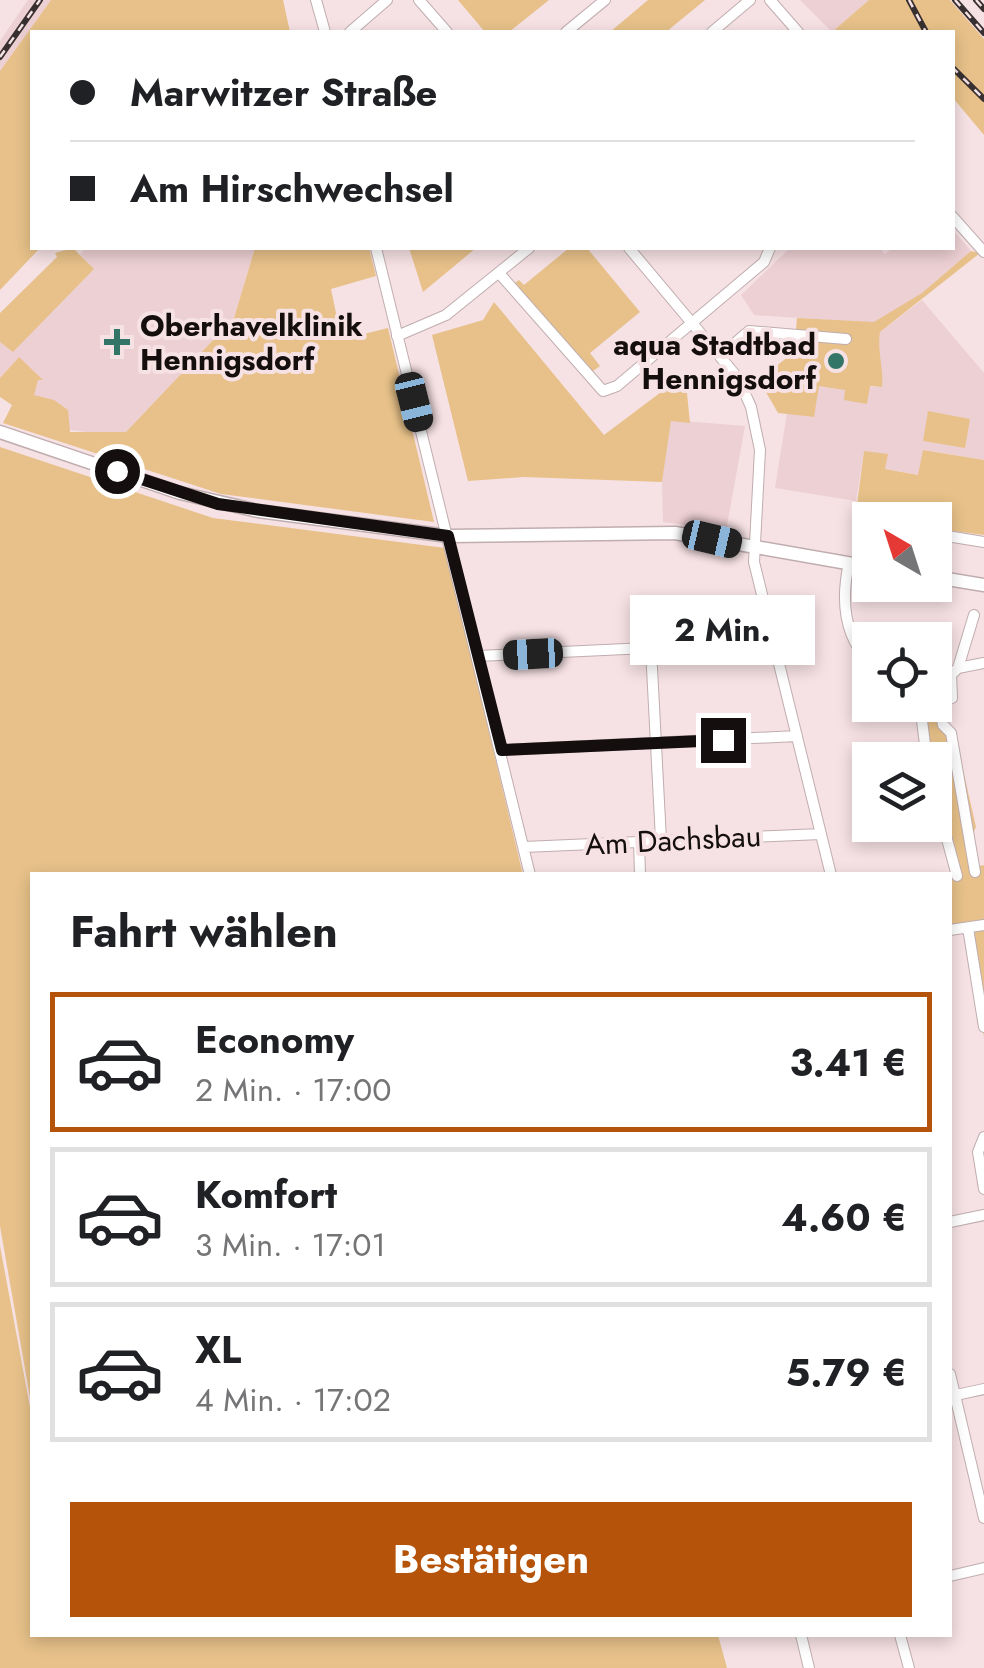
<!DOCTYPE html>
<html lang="de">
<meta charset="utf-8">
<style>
:root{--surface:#fff;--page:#f6f6f6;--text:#202124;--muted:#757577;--line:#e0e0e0;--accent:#b45309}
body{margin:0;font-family:Jost,sans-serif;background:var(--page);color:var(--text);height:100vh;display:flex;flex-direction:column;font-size:38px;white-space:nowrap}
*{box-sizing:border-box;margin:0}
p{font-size:32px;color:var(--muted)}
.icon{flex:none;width:55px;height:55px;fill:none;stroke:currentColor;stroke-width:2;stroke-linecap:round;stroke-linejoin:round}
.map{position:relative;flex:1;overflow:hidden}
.details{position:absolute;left:30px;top:872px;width:922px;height:765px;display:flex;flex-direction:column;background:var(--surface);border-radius:0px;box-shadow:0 5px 15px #0003}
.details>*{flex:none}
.top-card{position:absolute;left:30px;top:30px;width:925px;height:220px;border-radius:0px;box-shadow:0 5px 15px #0003;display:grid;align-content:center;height:220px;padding:0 40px;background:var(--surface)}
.needle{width:65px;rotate:321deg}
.controls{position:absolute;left:852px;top:502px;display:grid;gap:20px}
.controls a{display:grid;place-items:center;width:100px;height:100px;border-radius:0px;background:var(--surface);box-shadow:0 5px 15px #0003;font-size:50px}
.end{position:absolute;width:45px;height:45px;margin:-22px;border:12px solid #140e0e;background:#fff;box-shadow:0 0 0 5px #fff}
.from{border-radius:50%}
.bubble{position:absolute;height:70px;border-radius:0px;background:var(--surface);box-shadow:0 5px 15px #0003;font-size:32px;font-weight:700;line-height:70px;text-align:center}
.car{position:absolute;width:30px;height:60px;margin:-30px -15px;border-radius:12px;box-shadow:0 0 8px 2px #0007;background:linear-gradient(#222 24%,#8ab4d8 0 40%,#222 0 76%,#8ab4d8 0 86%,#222 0)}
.top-card b{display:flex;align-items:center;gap:35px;height:95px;font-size:38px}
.top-card b+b{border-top:2px solid var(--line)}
.top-card i{width:25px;height:25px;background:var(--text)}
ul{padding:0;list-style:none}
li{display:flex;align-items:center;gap:30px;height:140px;margin:0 20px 15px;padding:0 20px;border:5px solid var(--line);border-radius:0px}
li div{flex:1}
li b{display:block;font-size:38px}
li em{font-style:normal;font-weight:700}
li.active{border-color:var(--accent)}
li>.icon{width:90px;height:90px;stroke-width:1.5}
h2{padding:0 40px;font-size:45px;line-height:120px}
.button{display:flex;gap:20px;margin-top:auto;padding:20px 40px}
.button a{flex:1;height:115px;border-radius:0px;background:var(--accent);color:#fff;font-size:40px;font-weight:700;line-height:115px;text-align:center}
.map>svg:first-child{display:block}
.built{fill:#edd0d3}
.green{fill:#e7c189}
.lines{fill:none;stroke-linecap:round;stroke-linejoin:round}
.minor-casing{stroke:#c0adaf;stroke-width:12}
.major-casing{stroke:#c0adaf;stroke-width:15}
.minor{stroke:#fff;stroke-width:10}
.major{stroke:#fff;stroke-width:12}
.rail-casing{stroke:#383030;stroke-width:6}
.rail{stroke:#f6e1e4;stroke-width:2.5;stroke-dasharray:8;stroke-linecap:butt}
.route{stroke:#140e0e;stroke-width:12}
.poi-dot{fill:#337668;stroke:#f6e1e4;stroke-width:4}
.labels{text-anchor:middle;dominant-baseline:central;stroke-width:8;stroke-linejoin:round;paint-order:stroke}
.poi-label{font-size:30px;font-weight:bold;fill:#140e0e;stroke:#f6e1e4;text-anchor:start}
.street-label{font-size:30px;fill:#140e0e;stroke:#f6e1e4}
</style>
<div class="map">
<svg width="984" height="1668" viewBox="0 0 984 1668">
<rect width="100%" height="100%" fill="#f6e1e4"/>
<path class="built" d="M28,0H51L0,71V41Z
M800,0H869L832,32Z
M953,230L971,251L921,294L874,323L754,315L741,295L790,248H879L885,254L893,248H952Z
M86,248H255L234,318L125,433L108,435L34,425L19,357L0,378V342L13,351L93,269L80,254Z
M922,300L984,373V460L924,450L919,475L885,469L864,451L856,501L775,488L787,413L813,417L818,386L881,387L877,356L880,332Z
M671,420L745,426L726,531L663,522L662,481Z"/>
<path class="green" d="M51,0H283L290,32H32V248H40L0,290V71Z
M458,0H549L509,32H485Z
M648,0H705L666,32H610Z
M869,0H950L984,39V135L953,98L952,32H832Z
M73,248L94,269L13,352L0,342V313L57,257L55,253Z
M255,248H369L376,276L331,289L340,332L356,336L388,328L434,522L221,494L3,423L12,405L0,397V378L19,357L43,380H38L34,395L54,400L68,410L70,432H126L234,318Z
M409,248H476L423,292Z
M569,248H587L640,312L590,353L600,366L590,373L515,283L519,280L524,285Z
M971,251L980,253L880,332C877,353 884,368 882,387L870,386L867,404L844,400L845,390L819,386L814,417L778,413L759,380L794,352L797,318L874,322L922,293Z
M494,302L604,435L685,374L690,423L671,421L662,482L524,477L468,481L432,335L483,320Z
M928,411L970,419L965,448L923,441Z
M0,447L213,518L445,548L523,875H32V1409L0,1226Z
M923,450L984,460V535L946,530V521L895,520L856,512L864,451L888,454L885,469L918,475Z
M935,663L953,670L957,693L942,703L945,723L954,730L976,827L972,836L979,866L984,865V1037L966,931L950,933V875H939L952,872L935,810V760H924L919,709L899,712L897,705H935Z
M0,1246L32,1418V1635H718L727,1668H0Z"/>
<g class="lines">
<defs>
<path id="minor" d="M316,0L325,32
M419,0L447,32
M770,0L798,32
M350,32L387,0
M566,32L605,0
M712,32L750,0
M952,216L984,252
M376,248L530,875
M629,248L738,378L751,407L760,450L754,562L831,875
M499,273L603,391L617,386L764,262L770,248
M397,336L446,315L529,248
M720,356L749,331L846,339
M947,536L984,542
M849,563C841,599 843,635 870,663
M651,649L661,840
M478,656L774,642
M935,666L951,675
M958,668L974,615
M920,705L927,760
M502,750L797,736
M935,795L957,876
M639,841L640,875
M524,847L821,834
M975,872L951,733L943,725L939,703L952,698L951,675L958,668L984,663
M968,928L984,1027
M950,930L984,925
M984,1137L978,1152L984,1189
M950,1222L984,1215
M950,1374L984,1518
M956,1395L984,1389
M950,1576L984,1568
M801,1635L809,1668
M900,1635L909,1668"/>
<path id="major" d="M0,432L180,493L258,511L448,536L675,533L870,567
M935,577L984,585"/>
</defs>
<use href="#minor" class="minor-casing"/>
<use href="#major" class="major-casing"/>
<use href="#minor" class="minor"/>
<use href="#major" class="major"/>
<defs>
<path id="rail" d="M909,0L926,32
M955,0L984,33
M976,0L984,9
M0,57L40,0
M952,67L984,99"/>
</defs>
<use href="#rail" class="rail-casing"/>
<use href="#rail" class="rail"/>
</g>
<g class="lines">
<path class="route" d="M117,471L218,504L448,536L502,750L723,740"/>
</g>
<g class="poi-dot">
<path d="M112 327h10v10h10v10h-10v10h-10v-10h-10v-10h10z"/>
<circle cx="836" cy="361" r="10"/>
</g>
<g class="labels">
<g class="poi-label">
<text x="140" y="325">Oberhavelklinik<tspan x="140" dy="34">Hennigsdorf</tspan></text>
<text x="816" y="344" text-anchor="end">aqua Stadtbad<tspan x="816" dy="34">Hennigsdorf</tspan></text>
</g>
<g class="street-label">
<text transform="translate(673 840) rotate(-3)">Am Dachsbau</text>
</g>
</g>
</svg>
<div class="controls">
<a><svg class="needle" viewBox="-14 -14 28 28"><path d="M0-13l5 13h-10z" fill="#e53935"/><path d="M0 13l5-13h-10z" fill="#757577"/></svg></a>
<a><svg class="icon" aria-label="locate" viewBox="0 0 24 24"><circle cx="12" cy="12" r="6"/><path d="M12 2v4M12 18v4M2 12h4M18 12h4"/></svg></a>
<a><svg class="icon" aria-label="layers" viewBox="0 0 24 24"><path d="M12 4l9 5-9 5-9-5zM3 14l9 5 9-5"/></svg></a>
</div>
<i class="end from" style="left:117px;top:471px"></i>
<i class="end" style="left:723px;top:740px"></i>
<div class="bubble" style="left:630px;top:595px;width:185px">2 Min.</div>
<i class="car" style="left:414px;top:402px;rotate:166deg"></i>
<i class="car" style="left:712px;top:539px;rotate:103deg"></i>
<i class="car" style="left:533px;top:654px;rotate:267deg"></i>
<div class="top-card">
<b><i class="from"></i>Marwitzer Straße</b>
<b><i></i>Am Hirschwechsel</b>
</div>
<section class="details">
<h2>Fahrt wählen</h2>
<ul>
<li class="active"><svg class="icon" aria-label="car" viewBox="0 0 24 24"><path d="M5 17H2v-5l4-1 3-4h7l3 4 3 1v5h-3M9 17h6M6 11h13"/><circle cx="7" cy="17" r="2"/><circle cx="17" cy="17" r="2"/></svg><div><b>Economy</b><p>2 Min. · 17:00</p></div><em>3.41 €</em></li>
<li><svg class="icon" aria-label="car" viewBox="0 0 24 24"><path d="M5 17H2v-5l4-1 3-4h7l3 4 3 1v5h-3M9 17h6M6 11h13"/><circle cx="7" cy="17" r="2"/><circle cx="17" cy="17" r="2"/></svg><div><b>Komfort</b><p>3 Min. · 17:01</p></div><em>4.60 €</em></li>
<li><svg class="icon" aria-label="car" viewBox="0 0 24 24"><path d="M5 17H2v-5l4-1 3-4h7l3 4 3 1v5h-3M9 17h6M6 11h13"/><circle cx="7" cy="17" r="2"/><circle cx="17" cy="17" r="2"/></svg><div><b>XL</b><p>4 Min. · 17:02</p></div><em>5.79 €</em></li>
</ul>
<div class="button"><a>Bestätigen</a></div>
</section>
</div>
